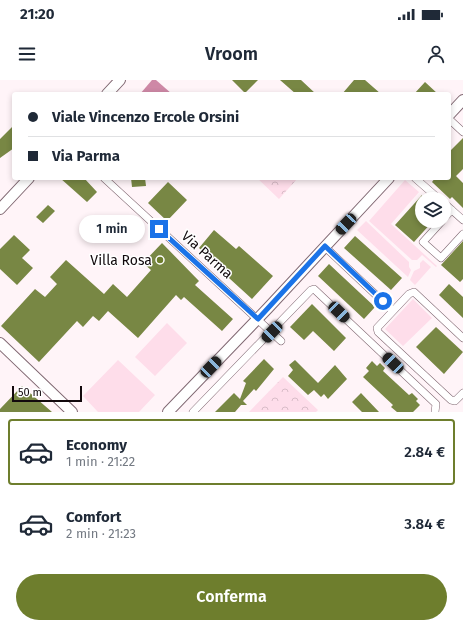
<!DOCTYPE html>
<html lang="it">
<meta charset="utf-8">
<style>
:root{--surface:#fff;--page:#f6f6f7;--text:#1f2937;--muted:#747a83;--line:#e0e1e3;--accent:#6e7e2d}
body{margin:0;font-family:"Fira Sans",sans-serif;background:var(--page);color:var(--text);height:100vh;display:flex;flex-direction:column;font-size:15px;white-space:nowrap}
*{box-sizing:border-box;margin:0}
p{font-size:13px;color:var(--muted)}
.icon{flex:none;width:22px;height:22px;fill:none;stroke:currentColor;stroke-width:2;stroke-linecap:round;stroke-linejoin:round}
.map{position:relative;height:332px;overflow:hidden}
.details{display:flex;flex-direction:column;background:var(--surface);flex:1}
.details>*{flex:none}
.banner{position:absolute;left:12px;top:12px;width:439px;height:88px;border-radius:4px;box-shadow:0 2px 6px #0003;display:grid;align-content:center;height:88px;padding:0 16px;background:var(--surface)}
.tools{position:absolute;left:415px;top:112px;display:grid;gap:8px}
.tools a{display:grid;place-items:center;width:36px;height:36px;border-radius:50%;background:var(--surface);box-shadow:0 2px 6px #0003;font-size:20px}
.scale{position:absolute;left:12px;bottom:10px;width:70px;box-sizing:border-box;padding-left:4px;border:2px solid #12090d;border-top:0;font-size:11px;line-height:14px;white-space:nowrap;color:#12090d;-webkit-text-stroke:3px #fff;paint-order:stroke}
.end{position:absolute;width:18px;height:18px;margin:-9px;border:5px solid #1a73e8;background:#fff;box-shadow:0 0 0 2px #fff}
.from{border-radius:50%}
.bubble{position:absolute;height:28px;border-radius:14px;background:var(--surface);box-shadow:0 2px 6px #0003;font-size:13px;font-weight:600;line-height:28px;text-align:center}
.car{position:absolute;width:12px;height:24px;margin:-12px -6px;border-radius:5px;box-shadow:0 0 3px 1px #0007;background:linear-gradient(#222 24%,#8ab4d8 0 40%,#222 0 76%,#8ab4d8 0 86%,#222 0)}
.banner b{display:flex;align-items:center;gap:14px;height:38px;font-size:15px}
.banner b+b{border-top:1px solid var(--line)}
.banner i{width:10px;height:10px;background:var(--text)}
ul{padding:7px 0 0;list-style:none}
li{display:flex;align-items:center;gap:12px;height:66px;margin:0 8px 6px;padding:0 8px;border:2px solid transparent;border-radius:4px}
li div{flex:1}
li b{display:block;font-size:15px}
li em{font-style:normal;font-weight:600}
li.active{border-color:var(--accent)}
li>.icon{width:36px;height:36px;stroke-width:1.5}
.cta{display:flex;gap:8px;margin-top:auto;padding:8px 16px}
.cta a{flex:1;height:46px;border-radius:24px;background:var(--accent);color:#fff;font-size:16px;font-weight:600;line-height:46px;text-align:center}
.status{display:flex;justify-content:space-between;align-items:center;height:28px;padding:0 20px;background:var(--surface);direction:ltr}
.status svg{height:11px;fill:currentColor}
header{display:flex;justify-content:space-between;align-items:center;height:52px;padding:0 16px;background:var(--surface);font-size:18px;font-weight:600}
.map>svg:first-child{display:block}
.grass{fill:#feddea}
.forest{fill:url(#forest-crowns)}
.water{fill:#ce88a6}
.building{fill:#788744}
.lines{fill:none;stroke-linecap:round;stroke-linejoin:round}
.street-casing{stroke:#806872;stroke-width:8}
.secondary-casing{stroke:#806872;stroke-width:12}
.street{stroke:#fff;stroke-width:7}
.secondary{stroke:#fff;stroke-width:10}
.route{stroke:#1a73e8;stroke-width:5}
.poi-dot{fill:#6e7e2d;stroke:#fff;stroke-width:1.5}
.labels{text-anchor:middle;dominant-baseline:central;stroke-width:3;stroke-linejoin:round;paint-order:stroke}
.street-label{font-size:14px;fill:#12090d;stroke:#fff}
.poi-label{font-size:14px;fill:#12090d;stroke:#fff;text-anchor:end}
</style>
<div class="status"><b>21:20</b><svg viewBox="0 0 49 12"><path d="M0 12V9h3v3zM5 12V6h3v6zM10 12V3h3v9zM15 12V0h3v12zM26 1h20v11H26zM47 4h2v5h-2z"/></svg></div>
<header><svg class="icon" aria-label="menu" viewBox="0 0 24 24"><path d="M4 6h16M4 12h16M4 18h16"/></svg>Vroom<svg class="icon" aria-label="person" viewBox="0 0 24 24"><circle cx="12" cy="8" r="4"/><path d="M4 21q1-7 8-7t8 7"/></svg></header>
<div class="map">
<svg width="463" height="332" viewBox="0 0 463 332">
<defs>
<pattern id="forest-crowns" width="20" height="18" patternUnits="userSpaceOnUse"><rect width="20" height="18" fill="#feddea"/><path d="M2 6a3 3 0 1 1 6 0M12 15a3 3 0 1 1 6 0" fill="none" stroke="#d9bcc8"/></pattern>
</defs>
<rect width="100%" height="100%" fill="#fff4f8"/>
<path class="grass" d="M405,100L419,112L391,144L437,186L436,187L422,175L417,180H412L369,141Z
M366,141L409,182V187L411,190L408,197L357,150Z
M423,180L431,187L415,205L410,200L414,191L420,188V183Z
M413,219L432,238L403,266L385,249Z
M167,243L187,263L155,296L135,277Z
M118,280L155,315L139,332H98L83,316Z"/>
<path class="forest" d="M257,98H298L279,119Z
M283,297L318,330L316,332H249Z"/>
<path class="water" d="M152,0H156L172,14H140Z"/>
<path class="building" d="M232,0H258L245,13Z
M280,0H301L316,14H296Z
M354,0H365L381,14H342Z
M425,2L438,14H414Z
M14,45V68L0,78V59Z
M463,58V89L456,96L463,103V128L452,117L450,119L432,102L435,98H449V72Z
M60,98H84L97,112L87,122Z
M131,98H145L146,106L132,107Z
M168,102L187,120L167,141L148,123Z
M422,115V141H433L414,162L395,145Z
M48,125L55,131L43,143L36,137Z
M214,150L236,169L239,166L273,196L252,219L218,188L220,186L199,168Z
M14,155L30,170L22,178L33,188L17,205L0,189V169Z
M355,156L402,198L391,210L344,168Z
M463,161V199L460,202L441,185Z
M162,163L199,201L195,205L233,239L222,251L184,217L181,220L176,215L138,258L108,231L99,241L93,236L83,247L77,241L39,282L1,246L35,209L45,217L57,204L50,197L66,180L104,214L113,204L127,217L151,190L143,183Z
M329,184L375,227L364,239L318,196Z
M449,204L463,217V238L439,215Z
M312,224L346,258L334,271L313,251L304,260L290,247Z
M436,247L463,272L444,294L416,267Z
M264,279L274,289L256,311L254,309L243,321L247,325H241L235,332H215L234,313L240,319L246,303L243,301Z
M295,280L318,303L335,285L347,299L328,319L324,314L321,317L314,310L308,315L288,296L293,290L289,285Z
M372,281L377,286L380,283L385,288L383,291L409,315L412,313L418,319L416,321L420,325L413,332H397L391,327L393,325L363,297L369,291L366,288Z
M22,306L52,332H0V329Z
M361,313L379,332H362L352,322Z"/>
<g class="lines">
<defs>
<path id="street" d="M449,39L463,52
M104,98L281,261
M415,98L439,119
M444,123L463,140
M444,138L452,130
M442,141L423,162L441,178L463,154
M325,167L393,231
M463,258L414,212L409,214L377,248L378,252L451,320L455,321L463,313
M193,332L311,210L314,209L436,324L435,332"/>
<path id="secondary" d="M107,14L120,0
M449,35L463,20
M0,129L29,98
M0,263L72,332
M168,332L268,228L389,98"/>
</defs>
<use href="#street" class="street-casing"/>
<use href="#secondary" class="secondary-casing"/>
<use href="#street" class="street"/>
<use href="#secondary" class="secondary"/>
</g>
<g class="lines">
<path class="route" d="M159,149L258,239L325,166L383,221"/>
</g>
<circle class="poi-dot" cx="160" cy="180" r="4"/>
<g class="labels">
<g class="street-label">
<text transform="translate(207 175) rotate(42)">Via Parma</text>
</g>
<g class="poi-label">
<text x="152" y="180">Villa Rosa</text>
</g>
</g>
</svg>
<div class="tools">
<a><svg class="icon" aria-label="layers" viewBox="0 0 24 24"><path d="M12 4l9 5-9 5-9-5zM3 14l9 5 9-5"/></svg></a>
</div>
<div class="scale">50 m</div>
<i class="end from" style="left:383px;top:221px"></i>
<i class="end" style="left:159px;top:149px"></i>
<div class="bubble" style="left:79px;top:135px;width:66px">1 min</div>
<i class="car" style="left:346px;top:144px;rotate:223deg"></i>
<i class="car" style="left:339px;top:232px;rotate:134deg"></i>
<i class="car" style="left:272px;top:252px;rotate:224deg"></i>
<i class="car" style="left:393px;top:283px;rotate:314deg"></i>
<i class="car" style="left:211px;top:287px;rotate:44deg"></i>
<div class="banner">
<b><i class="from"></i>Viale Vincenzo Ercole Orsini</b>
<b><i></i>Via Parma</b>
</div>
</div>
<section class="details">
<ul>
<li class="active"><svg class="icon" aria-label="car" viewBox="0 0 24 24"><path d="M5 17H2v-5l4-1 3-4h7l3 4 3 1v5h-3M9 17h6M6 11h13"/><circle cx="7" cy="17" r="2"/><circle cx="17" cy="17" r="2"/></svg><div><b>Economy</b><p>1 min · 21:22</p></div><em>2.84 €</em></li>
<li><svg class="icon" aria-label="car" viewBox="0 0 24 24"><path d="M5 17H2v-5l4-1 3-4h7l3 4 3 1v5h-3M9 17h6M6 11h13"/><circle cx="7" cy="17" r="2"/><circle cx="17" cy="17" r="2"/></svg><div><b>Comfort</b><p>2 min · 21:23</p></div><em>3.84 €</em></li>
</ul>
<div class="cta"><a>Conferma</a></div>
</section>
